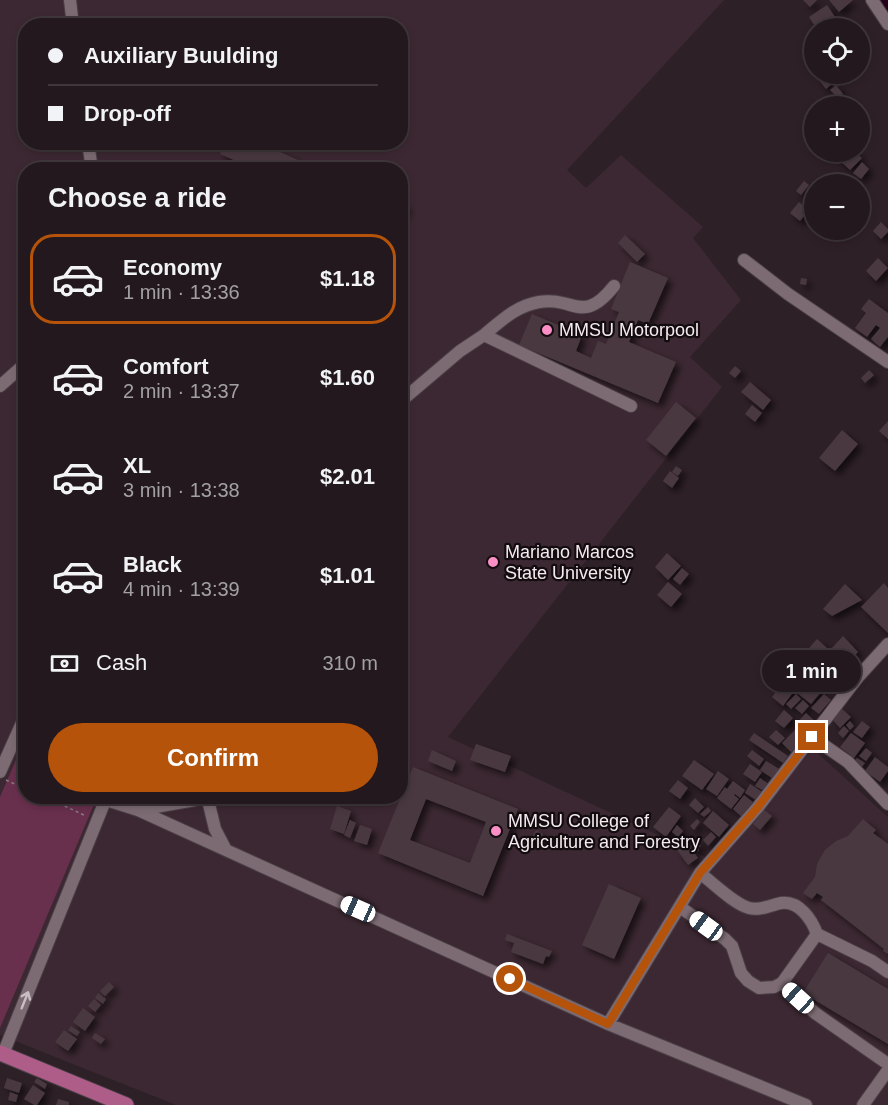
<!DOCTYPE html>
<meta charset="utf-8">
<style>
:root{--surface:#22181d;--page:#2e252a;--text:#f1f3f6;--muted:#a2a0a4;--line:#3f373b;--accent:#b45309}
body{margin:0;font-family:Arial,sans-serif;background:var(--page);color:var(--text);height:100vh;display:flex;flex-direction:column;font-size:22px;white-space:nowrap}
*{box-sizing:border-box;margin:0}
p{font-size:20px;color:var(--muted)}
.icon{flex:none;width:33px;height:33px;fill:none;stroke:currentColor;stroke-width:2;stroke-linecap:round;stroke-linejoin:round}
.map{position:relative;flex:1;overflow:hidden}
.panel{position:absolute;left:18px;top:162px;width:390px;height:642px;display:flex;flex-direction:column;background:var(--surface);border-radius:24px;box-shadow:0 3px 9px #0003,0 0 0 2px var(--line)}
.panel>*{flex:none}
.banner{position:absolute;left:18px;top:18px;width:390px;height:132px;border-radius:24px;box-shadow:0 3px 9px #0003,0 0 0 2px var(--line);display:grid;align-content:center;height:132px;padding:0 30px;background:var(--surface)}
.controls{position:absolute;left:804px;top:18px;display:grid;gap:12px}
.controls a{display:grid;place-items:center;width:66px;height:66px;border-radius:50%;background:var(--surface);box-shadow:0 3px 9px #0003,0 0 0 2px var(--line);font-size:30px}
.end{position:absolute;width:27px;height:27px;margin:-14px;border:8px solid #b45309;background:#fff;box-shadow:0 0 0 3px #fff}
.from{border-radius:50%}
.bubble{position:absolute;height:42px;border-radius:21px;background:var(--surface);box-shadow:0 3px 9px #0003,0 0 0 2px var(--line);font-size:20px;font-weight:700;line-height:42px;text-align:center}
.car{position:absolute;width:18px;height:36px;margin:-18px -9px;border-radius:8px;box-shadow:0 0 4px 2px #0007;background:linear-gradient(#fff 24%,#345 0 40%,#fff 0 76%,#345 0 86%,#fff 0)}
.banner b{display:flex;align-items:center;gap:21px;height:57px;font-size:22px}
.banner b+b{border-top:2px solid var(--line)}
.banner i{width:15px;height:15px;background:var(--text)}
ul{padding:0;list-style:none}
li{display:flex;align-items:center;gap:18px;height:90px;margin:0 12px 9px;padding:0 18px;border:3px solid transparent;border-radius:24px}
li div{flex:1}
li b{display:block;font-size:22px}
li em{font-style:normal;font-weight:700}
li.active{border-color:var(--accent)}
li>.icon{width:54px;height:54px;stroke-width:1.5}
h2{padding:0 30px;font-size:27px;line-height:72px}
.pay{display:flex;align-items:center;gap:15px;height:66px;padding:0 30px;font-size:22px}
.pay p{margin-inline-start:auto}
.button{display:flex;gap:12px;margin-top:auto;padding:12px 30px}
.button a{flex:1;height:69px;border-radius:36px;background:var(--accent);color:#fff;font-size:24px;font-weight:700;line-height:69px;text-align:center}
.map>svg:first-child{display:block}
.built{fill:#3c2832;fill-rule:evenodd}
.green{fill:#69304e}
.lines{fill:none;stroke-linecap:round;stroke-linejoin:round}
.river{stroke:#260016;stroke-width:18}
.building{fill:#483940;fill-rule:evenodd;filter:url(#shadow)}
.minor-casing{stroke:#4b3f46;stroke-width:14}
.major-casing{stroke:#4b3f46;stroke-width:17}
.path{stroke:#877b81;stroke-width:1.5;stroke-dasharray:3 3;stroke-linecap:butt}
.minor{stroke:#7c6b73;stroke-width:12}
.major{stroke:#ae5d89;stroke-width:15}
.oneway{stroke:#cabec4}
.route{stroke:#b45309;stroke-width:8}
.poi-dot{fill:#fb8fc5;stroke:#120c0f;stroke-width:2}
.labels{text-anchor:middle;dominant-baseline:central;stroke-width:4.5;stroke-linejoin:round;paint-order:stroke}
.poi-label{font-size:18px;fill:#f4eaef;stroke:#120c0f;text-anchor:start}
</style>
<div class="map">
<svg width="888" height="1105" viewBox="0 0 888 1105">
<defs>
<filter id="shadow"><feDropShadow dx="4.5" dy="4.5" stdDeviation="3" flood-color="#0009"/></filter>
</defs>
<rect width="100%" height="100%" fill="#2e2027"/>
<path class="built" d="M0,0H724L567,170L586,188L621,155L703,227L693,238L741,300L690,357L722,387L448,737L716,862L813,749L888,817V1105H176L0,1035ZM26,26H400V142H26ZM26,170H400V796H26Z"/>
<path class="green" d="M25,739L26,796L97,797L0,1028V797Z"/>
<g class="lines">
<path class="river" d="M879,0L888,11"/>
</g>
<path class="building" d="M803,0H817L810,7Z
M829,0H853L839,12Z
M827,5L835,17L816,28L809,17Z
M824,74L833,83L826,89L818,79Z
M836,85L843,94L838,98L830,90Z
M844,97L849,103L843,106L838,101Z
M225,142H258L300,161L297,170H251L252,168L220,154Z
M839,152H854L862,158L850,170L835,156Z
M862,162L869,169L861,179L853,173Z
M804,181L809,185L801,195L796,191Z
M799,202L809,210L800,221L790,213Z
M400,203L407,206L400,221Z
M881,222L888,229V232L881,239L873,231Z
M625,235L645,254L637,262L618,243Z
M878,258L888,268L876,281L866,271Z
M630,262L668,278L648,324L638,320L629,342L676,362L658,403L519,345L532,314L582,335L576,351L591,358L598,341L606,344L619,312L611,309Z
M801,278L807,279L806,285L800,284Z
M869,299L888,313V337L880,347L871,339L880,328L876,325L867,337L855,328L866,313L861,309Z
M735,366L741,371L735,378L729,373Z
M869,370L874,375L865,383L861,378Z
M750,382L771,400L763,410L741,392Z
M676,402L696,418L666,456L646,440Z
M752,405L762,413L755,422L745,414Z
M888,421V439L879,431Z
M842,430L858,444L835,471L819,458Z
M676,466L682,470L678,476L672,472Z
M670,471L679,478L672,488L663,481Z
M667,553L681,566L668,580L655,567Z
M682,568L689,574L680,585L673,579Z
M668,582L682,594L671,607L657,595Z
M884,583L888,588V633L861,607Z
M845,584L862,600L832,616L823,609Z
M843,636L858,652L846,664L831,649Z
M817,639L837,657L824,672L804,654Z
M839,664L852,675L838,692L825,681Z
M789,674L800,683L783,706L772,697Z
M808,679L822,691L811,704L796,692Z
M796,694L801,699L791,709L786,704Z
M824,694L831,700L819,714L811,708Z
M803,700L809,706L802,714L795,708Z
M842,709L851,717L840,728L832,719Z
M784,710L793,718L784,728L775,721Z
M806,713L818,724L810,732L798,722Z
M850,721L854,726L850,730L846,725Z
M862,721L870,727L862,738L853,732Z
M844,726L849,731L843,738L838,733Z
M776,730L785,738L778,745L769,737Z
M795,730L804,739L791,752L782,743Z
M754,733L788,756L783,763L749,740Z
M851,733L865,743L854,758L840,747Z
M476,744L511,756L505,772L470,760Z
M866,748L872,753L866,761L859,756Z
M432,750L456,761L452,771L428,761Z
M752,750L764,759L759,766L747,756Z
M875,757L888,767V771L880,782L865,771Z
M857,758L865,763L860,769L853,763Z
M694,760L714,774L702,790L682,776Z
M766,761L781,770L775,780L760,770Z
M750,764L762,772L755,782L743,774Z
M413,767L518,809L483,896L378,853ZM426,799L486,822L470,863L410,840Z
M718,771L729,779L717,796L706,789Z
M760,778L770,785L766,792L755,786Z
M678,780L688,788L680,799L669,791Z
M733,781L745,790L740,798L735,794L734,795L739,799L731,809L717,798L725,787L727,789Z
M750,784L764,793L759,802L745,793Z
M744,795L754,803L742,817L733,809Z
M695,798L704,807L698,813L689,805Z
M337,806L351,811L344,834L330,829Z
M669,807L681,816L666,837L653,827Z
M708,807L711,811L704,817L700,814Z
M764,810L772,816L760,830L753,824Z
M713,811L729,825L719,837L703,823Z
M697,819L700,822L694,830L690,826Z
M863,819L876,830L873,833L888,844V954L883,951L884,949L821,900L823,897L817,893L812,899L803,893L815,877L817,864L825,850L836,841L848,836Z
M350,820L356,823L350,838L344,835Z
M360,825L372,829L367,845L354,841Z
M677,825L683,831L678,837L672,832Z
M536,830L543,834L539,841L532,837Z
M711,832L716,837L708,846L703,840Z
M695,839L701,846L698,848L699,850L697,852L691,846L694,843L693,841Z
M687,843L698,858L688,865L677,850Z
M609,884L641,898L614,959L582,945Z
M507,934L552,951L549,957L546,956L543,964L511,952L514,943L505,940Z
M828,953L888,989V1044L803,993Z
M109,982L114,987L105,996L100,991Z
M98,993L106,999L103,1004L95,998Z
M94,999L101,1005L95,1012L88,1006Z
M83,1008L95,1017L85,1031L73,1022Z
M71,1026L80,1032L77,1036L68,1030Z
M64,1030L77,1039L68,1051L55,1042Z
M95,1033L105,1039L101,1044L92,1038Z
M7,1078L22,1083L19,1093L4,1088Z
M37,1078L47,1084L45,1089L34,1082Z
M33,1085L45,1093L37,1105H34L24,1099Z
M10,1092L18,1095L16,1102L8,1100Z
M58,1099L69,1102V1105H56Z"/>
<g class="lines">
<defs>
<path id="minor" d="M70,0L73,26
M872,0L888,24
M88,142L92,170
M744,260L788,294L888,362
M484,335C502,320 516,306 539,302C574,296 582,326 614,286
M0,386L26,363
M400,402L460,351L484,335L631,406
M812,737L848,762L888,804
M0,772L26,714
M207,796L215,829L226,850
M106,800L138,810L608,1024L806,1105
M138,810L195,800L204,796
M680,907L725,939L732,946L741,973L748,981L759,988L774,987L782,983L817,934C812,920 799,900 781,903C771,905 760,911 749,908C734,904 713,883 700,873
M817,934L872,961L888,972
M782,983L815,1013L888,1064
M608,1024L700,873L758,807L858,677L888,644
M3,1054L107,796
M863,1105L888,1070"/>
<path id="major" d="M0,1053L126,1105"/>
</defs>
<use href="#minor" class="minor-casing"/>
<use href="#major" class="major-casing"/>
<path class="path" d="M6,780L26,789
M43,796L86,816"/>
<use href="#minor" class="minor"/>
<use href="#major" class="major"/>
</g>
<defs><path id="oneway-shaft" d="M-6 0H5M1.5-3L5.5 0L1.5 3" fill="none" stroke-width="1.6" stroke-linecap="round" stroke-linejoin="round" transform="scale(1.5)"/></defs>
<use class="oneway" href="#oneway-shaft" transform="translate(25 1000) rotate(-68)"/>
<g class="lines">
<path class="route" d="M510,979L608,1024L700,873L758,807L812,737"/>
</g>
<g class="poi-dot">
<circle cx="547" cy="330" r="6"/>
<circle cx="493" cy="562" r="6"/>
<circle cx="496" cy="831" r="6"/>
</g>
<g class="labels">
<g class="poi-label">
<text x="559" y="330">MMSU Motorpool</text>
<text x="505" y="552">Mariano Marcos<tspan x="505" dy="21">State University</tspan></text>
<text x="508" y="821">MMSU College of<tspan x="508" dy="21">Agriculture and Forestry</tspan></text>
</g>
</g>
</svg>
<div class="controls">
<a><svg class="icon" aria-label="locate" viewBox="0 0 24 24"><circle cx="12" cy="12" r="6"/><path d="M12 2v4M12 18v4M2 12h4M18 12h4"/></svg></a>
<a>+</a>
<a>−</a>
</div>
<i class="end from" style="left:510px;top:979px"></i>
<i class="end" style="left:812px;top:737px"></i>
<div class="bubble" style="left:762px;top:650px;width:99px">1 min</div>
<i class="car" style="left:358px;top:909px;rotate:294deg"></i>
<i class="car" style="left:706px;top:926px;rotate:306deg"></i>
<i class="car" style="left:798px;top:998px;rotate:312deg"></i>
<div class="banner">
<b><i class="from"></i>Auxiliary Buulding</b>
<b><i></i>Drop-off</b>
</div>
<section class="panel">
<h2>Choose a ride</h2>
<ul>
<li class="active"><svg class="icon" aria-label="car" viewBox="0 0 24 24"><path d="M5 17H2v-5l4-1 3-4h7l3 4 3 1v5h-3M9 17h6M6 11h13"/><circle cx="7" cy="17" r="2"/><circle cx="17" cy="17" r="2"/></svg><div><b>Economy</b><p>1 min · 13:36</p></div><em>$1.18</em></li>
<li><svg class="icon" aria-label="car" viewBox="0 0 24 24"><path d="M5 17H2v-5l4-1 3-4h7l3 4 3 1v5h-3M9 17h6M6 11h13"/><circle cx="7" cy="17" r="2"/><circle cx="17" cy="17" r="2"/></svg><div><b>Comfort</b><p>2 min · 13:37</p></div><em>$1.60</em></li>
<li><svg class="icon" aria-label="car" viewBox="0 0 24 24"><path d="M5 17H2v-5l4-1 3-4h7l3 4 3 1v5h-3M9 17h6M6 11h13"/><circle cx="7" cy="17" r="2"/><circle cx="17" cy="17" r="2"/></svg><div><b>XL</b><p>3 min · 13:38</p></div><em>$2.01</em></li>
<li><svg class="icon" aria-label="car" viewBox="0 0 24 24"><path d="M5 17H2v-5l4-1 3-4h7l3 4 3 1v5h-3M9 17h6M6 11h13"/><circle cx="7" cy="17" r="2"/><circle cx="17" cy="17" r="2"/></svg><div><b>Black</b><p>4 min · 13:39</p></div><em>$1.01</em></li>
</ul>
<div class="pay"><svg class="icon" aria-label="cash" viewBox="0 0 24 24"><path d="M3 7h18v10H3z"/><circle cx="12" cy="12" r="2"/></svg>Cash<p>310 m</p></div>
<div class="button"><a>Confirm</a></div>
</section>
</div>
